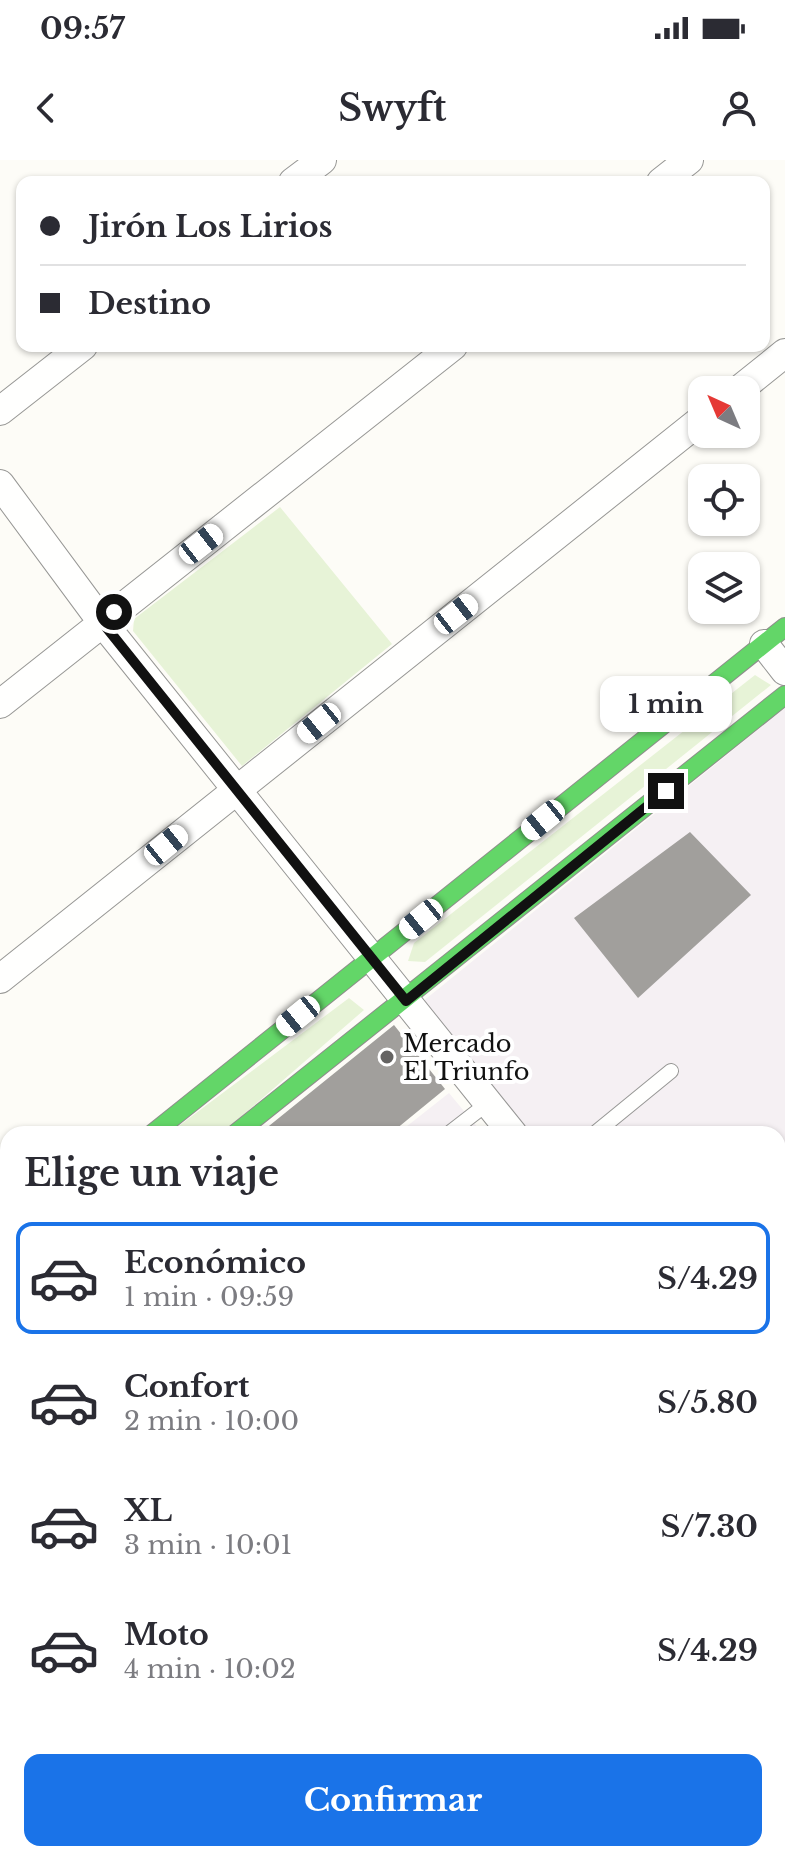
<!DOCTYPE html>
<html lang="es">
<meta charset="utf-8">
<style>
:root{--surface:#fff;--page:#f2f2f3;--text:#2b2b33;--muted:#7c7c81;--line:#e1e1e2;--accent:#1a73e8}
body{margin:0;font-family:"Libre Baskerville",serif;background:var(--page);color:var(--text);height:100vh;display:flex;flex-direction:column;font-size:30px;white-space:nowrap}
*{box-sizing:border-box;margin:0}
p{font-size:26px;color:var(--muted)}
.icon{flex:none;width:44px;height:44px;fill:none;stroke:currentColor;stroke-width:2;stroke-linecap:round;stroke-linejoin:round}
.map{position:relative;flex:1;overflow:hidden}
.drawer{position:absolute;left:0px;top:966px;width:786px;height:736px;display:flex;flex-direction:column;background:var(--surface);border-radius:24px 24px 0 0;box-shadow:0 2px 6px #0004}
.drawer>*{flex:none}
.top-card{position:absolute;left:16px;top:16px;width:754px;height:176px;border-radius:16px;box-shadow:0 2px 6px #0004;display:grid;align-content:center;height:176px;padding:0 24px;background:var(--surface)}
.needle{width:52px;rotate:316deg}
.tools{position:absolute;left:688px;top:216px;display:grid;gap:16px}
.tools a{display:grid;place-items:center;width:72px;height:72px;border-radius:16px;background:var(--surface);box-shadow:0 2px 6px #0004;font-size:40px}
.end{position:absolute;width:36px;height:36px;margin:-18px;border:10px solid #111;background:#fff;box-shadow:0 0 0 4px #fff}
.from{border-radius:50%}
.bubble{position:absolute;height:56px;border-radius:16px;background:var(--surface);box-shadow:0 2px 6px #0004;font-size:26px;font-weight:700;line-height:56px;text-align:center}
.car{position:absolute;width:24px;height:48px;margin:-24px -12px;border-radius:10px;box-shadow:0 0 6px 2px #0007;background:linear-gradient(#fff 24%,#345 0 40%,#fff 0 76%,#345 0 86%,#fff 0)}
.top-card b{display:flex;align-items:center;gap:28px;height:76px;font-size:30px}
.top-card b+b{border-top:2px solid var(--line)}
.top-card i{width:20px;height:20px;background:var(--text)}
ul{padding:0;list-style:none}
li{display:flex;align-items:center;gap:24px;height:112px;margin:0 16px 12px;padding:0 8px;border:4px solid transparent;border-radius:16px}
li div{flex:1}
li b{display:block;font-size:30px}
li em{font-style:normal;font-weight:700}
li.current{border-color:var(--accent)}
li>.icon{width:72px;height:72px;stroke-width:1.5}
h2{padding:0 24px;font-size:36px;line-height:96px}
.cta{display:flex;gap:16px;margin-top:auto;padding:16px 24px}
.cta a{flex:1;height:92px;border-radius:16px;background:var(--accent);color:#fff;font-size:32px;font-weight:700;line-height:92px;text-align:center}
.status{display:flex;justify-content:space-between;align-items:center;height:56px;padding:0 40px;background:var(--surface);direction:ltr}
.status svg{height:22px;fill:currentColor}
header{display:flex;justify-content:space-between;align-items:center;height:104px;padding:0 24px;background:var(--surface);font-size:36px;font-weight:700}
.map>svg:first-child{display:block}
.industrial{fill:#f5f0f3}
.green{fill:#e7f3d7}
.building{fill:#a19f9c}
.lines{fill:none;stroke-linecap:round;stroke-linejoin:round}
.lane-casing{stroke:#979795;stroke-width:16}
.street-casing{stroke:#979795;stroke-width:30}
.fast-casing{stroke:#8e8d8b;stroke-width:20}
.slow-casing{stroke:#8e8d8b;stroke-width:20}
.jam-casing{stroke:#8e8d8b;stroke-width:20}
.lane{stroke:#fffffe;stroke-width:14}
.street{stroke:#fffffe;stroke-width:28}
.fast{stroke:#63d668;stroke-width:18}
.slow{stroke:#ff974d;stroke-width:18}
.jam{stroke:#b3261e;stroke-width:18}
.route{stroke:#111;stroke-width:10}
.poi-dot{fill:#646362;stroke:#fff;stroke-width:3}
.labels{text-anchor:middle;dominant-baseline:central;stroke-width:8;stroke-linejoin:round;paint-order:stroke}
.poi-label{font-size:24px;fill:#111;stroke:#fff;text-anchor:start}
</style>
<div class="status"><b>09:57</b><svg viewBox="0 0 49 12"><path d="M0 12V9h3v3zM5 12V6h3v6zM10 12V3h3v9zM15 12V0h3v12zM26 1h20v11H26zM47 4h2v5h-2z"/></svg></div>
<header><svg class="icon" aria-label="back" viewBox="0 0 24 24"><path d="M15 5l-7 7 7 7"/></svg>Swyft<svg class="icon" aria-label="person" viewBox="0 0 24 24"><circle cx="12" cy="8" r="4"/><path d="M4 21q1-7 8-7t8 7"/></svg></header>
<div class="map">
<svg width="785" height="1702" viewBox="0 0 785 1702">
<rect width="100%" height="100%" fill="#fdfcf7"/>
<path class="industrial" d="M785,548V1320L778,1311V974H502L406,855Z
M449,933L483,974H397Z
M8,1283V1548L0,1538V1289Z"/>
<path class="green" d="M280,347L392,484L242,606L133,471L134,459Z
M755,515L771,525L425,802L408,801L414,783Z
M349,838L364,850L221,974H168Z"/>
<path class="building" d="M690,672L751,735L638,838L574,758Z
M394,865L445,929L390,974H259Z
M330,1694H387L394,1702H337Z
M433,1694H478L485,1702H423Z"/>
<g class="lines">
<defs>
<path id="lane" d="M448,974L488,943
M594,974L671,911
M778,1460L785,1469
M508,1694L515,1702"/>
<path id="street" d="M293,22L322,0
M661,22L689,0
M739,230L785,193
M0,251L83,186
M0,324L102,462L513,974
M764,484L785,511
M0,544L453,186
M0,819L702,259
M778,1303L785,1312
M93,1694L99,1702"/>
<path id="fast" d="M152,974L785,467
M235,974L785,535
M0,1096L8,1089
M0,1159L8,1152
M778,1618L785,1612
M0,1659L8,1669
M778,1692L785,1696
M39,1702L48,1694"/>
<path id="slow" d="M583,1702L593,1694
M676,1702L686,1694"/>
<path id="jam" d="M778,1544L785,1538
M0,1576L8,1586"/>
</defs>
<use href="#lane" class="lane-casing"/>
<use href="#street" class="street-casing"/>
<use href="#fast" class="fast-casing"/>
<use href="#slow" class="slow-casing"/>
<use href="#jam" class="jam-casing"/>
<use href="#lane" class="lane"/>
<use href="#street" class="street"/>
<use href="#fast" class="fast"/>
<use href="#slow" class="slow"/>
<use href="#jam" class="jam"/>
</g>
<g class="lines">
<path class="route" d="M114,452L102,462L406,841L666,631"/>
</g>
<circle class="poi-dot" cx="387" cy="897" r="8"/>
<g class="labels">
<g class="poi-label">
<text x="403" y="883">Mercado<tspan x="403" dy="28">El Triunfo</tspan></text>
</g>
</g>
</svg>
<div class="tools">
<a><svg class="needle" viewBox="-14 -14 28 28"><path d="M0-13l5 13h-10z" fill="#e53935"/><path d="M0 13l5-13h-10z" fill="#7c7c81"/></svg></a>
<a><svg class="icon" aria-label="locate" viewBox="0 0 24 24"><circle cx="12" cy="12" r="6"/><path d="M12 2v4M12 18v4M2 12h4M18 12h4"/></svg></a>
<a><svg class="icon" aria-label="layers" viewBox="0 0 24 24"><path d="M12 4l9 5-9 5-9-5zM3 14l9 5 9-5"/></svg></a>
</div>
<i class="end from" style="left:114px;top:452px"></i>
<i class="end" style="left:666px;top:631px"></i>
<div class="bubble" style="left:600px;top:516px;width:132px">1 min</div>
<i class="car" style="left:201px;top:384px;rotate:52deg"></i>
<i class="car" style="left:456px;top:454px;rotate:52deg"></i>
<i class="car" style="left:319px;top:563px;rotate:231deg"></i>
<i class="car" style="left:543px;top:660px;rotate:231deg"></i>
<i class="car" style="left:166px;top:685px;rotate:51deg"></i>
<i class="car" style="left:421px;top:759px;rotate:231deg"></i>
<i class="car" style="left:298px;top:856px;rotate:231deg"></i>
<div class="top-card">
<b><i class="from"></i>Jirón Los Lirios</b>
<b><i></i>Destino</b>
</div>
<section class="drawer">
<h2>Elige un viaje</h2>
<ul>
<li class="current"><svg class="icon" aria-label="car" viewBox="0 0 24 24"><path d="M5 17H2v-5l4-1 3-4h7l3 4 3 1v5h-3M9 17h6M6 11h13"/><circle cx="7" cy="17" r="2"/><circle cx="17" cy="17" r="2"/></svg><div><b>Económico</b><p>1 min · 09:59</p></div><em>S/4.29</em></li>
<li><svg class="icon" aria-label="car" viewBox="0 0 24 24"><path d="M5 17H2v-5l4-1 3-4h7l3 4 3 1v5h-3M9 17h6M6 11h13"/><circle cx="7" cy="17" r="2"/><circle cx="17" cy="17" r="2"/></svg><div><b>Confort</b><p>2 min · 10:00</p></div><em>S/5.80</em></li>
<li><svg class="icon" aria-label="car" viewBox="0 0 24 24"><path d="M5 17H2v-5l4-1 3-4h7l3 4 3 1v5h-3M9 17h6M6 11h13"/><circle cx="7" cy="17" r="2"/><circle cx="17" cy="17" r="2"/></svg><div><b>XL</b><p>3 min · 10:01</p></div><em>S/7.30</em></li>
<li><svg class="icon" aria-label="car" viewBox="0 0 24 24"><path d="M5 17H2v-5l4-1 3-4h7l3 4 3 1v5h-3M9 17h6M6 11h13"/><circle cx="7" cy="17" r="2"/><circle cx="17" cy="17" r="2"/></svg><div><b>Moto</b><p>4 min · 10:02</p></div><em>S/4.29</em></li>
</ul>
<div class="cta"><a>Confirmar</a></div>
</section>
</div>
